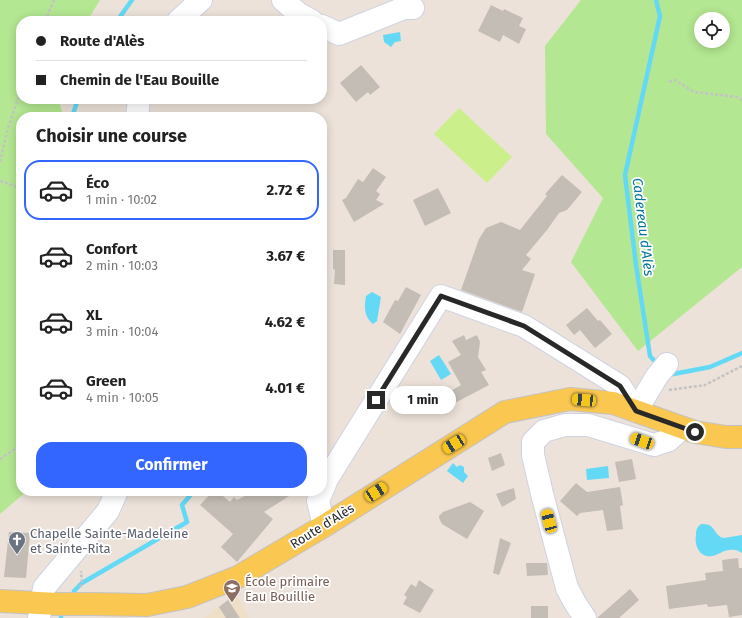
<!DOCTYPE html>
<html lang="fr">
<meta charset="utf-8">
<style>
:root{--surface:#fff;--page:#f2f2f2;--text:#222;--muted:#767676;--line:#e0e0e0;--accent:#36f}
body{margin:0;font-family:"Fira Sans",sans-serif;background:var(--page);color:var(--text);height:100vh;display:flex;flex-direction:column;font-size:15px;white-space:nowrap}
*{box-sizing:border-box;margin:0}
p{font-size:13px;color:var(--muted)}
.icon{flex:none;width:22px;height:22px;fill:none;stroke:currentColor;stroke-width:2;stroke-linecap:round;stroke-linejoin:round}
.map{position:relative;flex:1;overflow:hidden}
.sheet{position:absolute;left:16px;top:112px;width:311px;height:384px;display:flex;flex-direction:column;background:var(--surface);border-radius:16px;box-shadow:0 2px 10px #0003}
.sheet>*{flex:none}
.hud{position:absolute;left:16px;top:16px;width:311px;height:88px;border-radius:16px;box-shadow:0 2px 10px #0003;display:grid;align-content:center;height:88px;padding:0 20px;background:var(--surface)}
.tools{position:absolute;left:694px;top:12px;display:grid;gap:8px}
.tools a{display:grid;place-items:center;width:36px;height:36px;border-radius:50%;background:var(--surface);box-shadow:0 2px 10px #0003;font-size:20px}
.end{position:absolute;width:18px;height:18px;margin:-9px;border:5px solid #282828;background:#fff;box-shadow:0 0 0 2px #fff}
.from{border-radius:50%}
.bubble{position:absolute;height:28px;border-radius:14px;background:var(--surface);box-shadow:0 2px 10px #0003;font-size:13px;font-weight:700;line-height:28px;text-align:center}
.car{position:absolute;width:12px;height:24px;margin:-12px -6px;border-radius:5px;box-shadow:0 0 3px 1px #0007;background:linear-gradient(#f5c518 24%,#345 0 40%,#f5c518 0 76%,#345 0 86%,#f5c518 0)}
.hud b{display:flex;align-items:center;gap:14px;height:38px;font-size:15px}
.hud b+b{border-top:1px solid var(--line)}
.hud i{width:10px;height:10px;background:var(--text)}
ul{padding:0;list-style:none}
li{display:flex;align-items:center;gap:12px;height:60px;margin:0 8px 6px;padding:0 12px;border:2px solid transparent;border-radius:16px}
li div{flex:1}
li b{display:block;font-size:15px}
li em{font-style:normal;font-weight:700}
li.on{border-color:var(--accent)}
li>.icon{width:36px;height:36px;stroke-width:1.5}
h2{padding:0 20px;font-size:18px;line-height:48px}
.button{display:flex;gap:8px;margin-top:auto;padding:8px 20px}
.button a{flex:1;height:46px;border-radius:16px;background:var(--accent);color:#fff;font-size:16px;font-weight:700;line-height:46px;text-align:center}
.map>svg:first-child{display:block}
.education{fill:#efdfc6}
.green{fill:#b4e791;fill-rule:evenodd}
.pitch{fill:#cbef8b}
.water{fill:#63d9f6}
.lines{fill:none;stroke-linecap:round;stroke-linejoin:round}
.stream{stroke:#63d9f6;stroke-width:4.5}
.building{fill:#c3bdb5}
.minor-casing{stroke:#ced3e3;stroke-width:24}
.major-casing{stroke:#c3c3c3;stroke-width:24}
.path{stroke:#c3c3c3;stroke-width:2.5;stroke-dasharray:3 2;stroke-linecap:butt}
.minor{stroke:#fff;stroke-width:22}
.major{stroke:#fac750;stroke-width:22}
.major-bridge-casing{stroke:#c3c3c3;stroke-width:24;stroke-linecap:butt}
.major-bridge{stroke:#fac750;stroke-width:22}
.route{stroke:#282828;stroke-width:5}
.labels{text-anchor:middle;dominant-baseline:central;stroke-width:3.5;stroke-linejoin:round;paint-order:stroke}
.street-label{font-size:13px;fill:#282828;stroke:#fff}
.worship-label{font-size:13px;fill:#5b616d;stroke:#fff;text-anchor:start}
.education-label{font-size:13px;fill:#785e54;stroke:#fff;text-anchor:start}
.water-label{font-size:14px;font-style:italic;fill:#0475a0;stroke:#fff}
</style>
<div class="map">
<svg width="742" height="618" viewBox="0 0 742 618">
<rect width="100%" height="100%" fill="#ece2d9"/>
<path class="education" d="M236,594L249,618H204Z"/>
<path class="green" d="M0,0H100L87,21H21V99H58L64,117H21V491H27L0,514Z
M581,0H742V267L638,351L571,262L603,198L546,134L545,46ZM701,19H723V41H701Z"/>
<path class="pitch" d="M459,108L512,157L487,183L434,134Z"/>
<path class="water" d="M400,32L401,41L395,42L391,47L384,42L383,35Z
M372,292L381,297L377,321L373,324C364,316 364,308 366,296Z
M439,355L451,374L441,380L430,361Z
M453,463L457,467L460,465L464,467V472L468,476L463,483L447,471Z
M608,466L609,478L587,480L586,469Z
M701,524C717,523 712,535 724,538L742,535V553C738,550 734,549 730,550C723,550 718,555 712,556C700,558 694,546 696,535C696,530 697,527 701,524Z"/>
<g class="lines">
<path class="stream" d="M656,0L660,16L625,175L636,265L650,356L658,365
M117,21L132,0
M72,117L78,99
M668,375L710,367L742,353
M322,397L323,401L322,405
M238,491H240
M74,591L82,583L187,522L182,505L194,491
M61,618V617"/>
</g>
<path class="building" d="M491,5L503,11L504,9L523,18L519,26L526,29L519,44L503,35L500,42L478,31Z
M361,65L380,87L370,95L368,92L356,102L340,83Z
M373,168L386,177L376,191L380,194L376,200L384,204L354,222L342,200L346,198L358,179L363,182Z
M562,175L582,192L567,210L559,213L547,230L526,255L531,259L522,270L535,274L522,312L461,290L479,239L486,228L501,222L520,230L547,196L545,194Z
M438,188L451,213L425,226L413,200Z
M333,250H345V285L334,284L335,270L333,269Z
M406,287L421,295L400,334L383,322L395,300L398,301Z
M587,308L598,321L600,320L612,334L595,348L580,330L574,335L566,325Z
M464,335L466,340L477,335L480,342L478,357L486,370L481,372L489,385L434,414L429,404L461,385L448,362L461,355L452,341Z
M501,453L505,465L492,471L488,458Z
M632,459L636,479L619,482L615,462Z
M576,483L587,492L620,487L623,505L620,506L623,529L607,531L603,510L580,513L577,516L560,501Z
M514,488L516,499L502,507L496,494Z
M213,491H217L230,502L234,497L237,500L255,491H297L264,512L273,519L237,562L221,547L233,534L200,505Z
M470,502L484,511L467,539L442,524L439,518V516L443,512Z
M9,532L30,533L26,578L4,577Z
M500,538L511,543L499,575L493,573Z
M738,558L739,568H742V615L729,617L727,605L708,607L707,604L669,609L666,586L706,580L705,573L723,571L722,560Z
M526,563H547L548,575L527,576Z
M419,580L434,590L420,613L403,604L407,597L404,595L411,584L416,587Z
M630,589L639,600L619,618H597Z
M228,600L240,618H226L219,607Z
M531,606H548V618H531Z"/>
<g class="lines">
<defs>
<path id="minor" d="M283,0L299,14L312,21
M178,21L201,0
M322,26L339,34L404,8H413
M137,117L139,99
M324,526L318,501L327,479L441,296L524,326L620,386L636,411L657,376L667,364
M39,618L44,588L108,511L117,491
M585,618L575,603L567,588L542,494L533,455V442L544,431L565,425H588L654,445L669,440L682,428"/>
<path id="major" d="M0,601L58,604
M92,604L147,605L187,597L238,577L324,526L505,412L570,399L613,403L695,432L726,437H742"/>
</defs>
<use href="#minor" class="minor-casing"/>
<use href="#major" class="major-casing"/>
<path class="path" d="M45,21L54,0
M669,82L675,80L694,92L737,97L742,100
M0,162L8,128L21,90
M0,181L18,187L21,190
M669,390L705,385L742,366
M0,459L21,445
M80,587L82,583L81,571"/>
<use href="#minor" class="minor"/>
<use href="#major" class="major"/>
<defs>
<path id="major-bridge" d="M58,604H92"/>
</defs>
<use href="#major-bridge" class="major-bridge-casing"/>
<use href="#major-bridge" class="major-bridge"/>
</g>
<g class="lines">
<path class="route" d="M376,400L441,296L524,326L620,386L636,411L695,432"/>
</g>
<defs>
<symbol id="church-pin" viewBox="-11 -11 22 30"><path d="M0 17L-7.5 6A9.5 9.5 0 1 1 7.5 6Z" fill="#6b7280" stroke="#fff"/><path d="M-1.2-6h2.4v3.5h3.3v2.4h-3.3V6h-2.4V-.1h-3.3v-2.4h3.3Z" fill="#fff"/></symbol>
<symbol id="school-pin" viewBox="-11 -11 22 30"><path d="M0 17L-7.5 6A9.5 9.5 0 1 1 7.5 6Z" fill="#8d6e63" stroke="#fff"/><path d="M0-5L7-2L0 1L-7-2ZM-4 1L0 2.5L4 1V4Q0 6-4 4Z" fill="#fff"/></symbol>
</defs>
<g fill-rule="evenodd">
<use href="#church-pin" x="7" y="530" width="20" height="27"/>
<use href="#school-pin" x="222" y="578" width="20" height="27"/>
</g>
<g class="labels">
<g class="street-label">
<text transform="translate(322 526) rotate(-32)">Route d'Alès</text>
</g>
<g class="worship-label">
<text x="30" y="533">Chapelle Sainte-Madeleine<tspan x="30" dy="15">et Sainte-Rita</tspan></text>
</g>
<g class="education-label">
<text x="245" y="581">École primaire<tspan x="245" dy="15">Eau Bouillie</tspan></text>
</g>
<g class="water-label">
<text transform="translate(643 227) rotate(83)">Cadereau d'Alès</text>
</g>
</g>
</svg>
<div class="tools">
<a><svg class="icon" aria-label="locate" viewBox="0 0 24 24"><circle cx="12" cy="12" r="6"/><path d="M12 2v4M12 18v4M2 12h4M18 12h4"/></svg></a>
</div>
<i class="end from" style="left:695px;top:432px"></i>
<i class="end" style="left:376px;top:400px"></i>
<div class="bubble" style="left:390px;top:386px;width:66px">1 min</div>
<i class="car" style="left:584px;top:400px;rotate:275deg"></i>
<i class="car" style="left:642px;top:441px;rotate:289deg"></i>
<i class="car" style="left:454px;top:444px;rotate:238deg"></i>
<i class="car" style="left:376px;top:492px;rotate:57deg"></i>
<i class="car" style="left:549px;top:521px;rotate:345deg"></i>
<div class="hud">
<b><i class="from"></i>Route d'Alès</b>
<b><i></i>Chemin de l'Eau Bouille</b>
</div>
<section class="sheet">
<h2>Choisir une course</h2>
<ul>
<li class="on"><svg class="icon" aria-label="car" viewBox="0 0 24 24"><path d="M5 17H2v-5l4-1 3-4h7l3 4 3 1v5h-3M9 17h6M6 11h13"/><circle cx="7" cy="17" r="2"/><circle cx="17" cy="17" r="2"/></svg><div><b>Éco</b><p>1 min · 10:02</p></div><em>2.72 €</em></li>
<li><svg class="icon" aria-label="car" viewBox="0 0 24 24"><path d="M5 17H2v-5l4-1 3-4h7l3 4 3 1v5h-3M9 17h6M6 11h13"/><circle cx="7" cy="17" r="2"/><circle cx="17" cy="17" r="2"/></svg><div><b>Confort</b><p>2 min · 10:03</p></div><em>3.67 €</em></li>
<li><svg class="icon" aria-label="car" viewBox="0 0 24 24"><path d="M5 17H2v-5l4-1 3-4h7l3 4 3 1v5h-3M9 17h6M6 11h13"/><circle cx="7" cy="17" r="2"/><circle cx="17" cy="17" r="2"/></svg><div><b>XL</b><p>3 min · 10:04</p></div><em>4.62 €</em></li>
<li><svg class="icon" aria-label="car" viewBox="0 0 24 24"><path d="M5 17H2v-5l4-1 3-4h7l3 4 3 1v5h-3M9 17h6M6 11h13"/><circle cx="7" cy="17" r="2"/><circle cx="17" cy="17" r="2"/></svg><div><b>Green</b><p>4 min · 10:05</p></div><em>4.01 €</em></li>
</ul>
<div class="button"><a>Confirmer</a></div>
</section>
</div>
